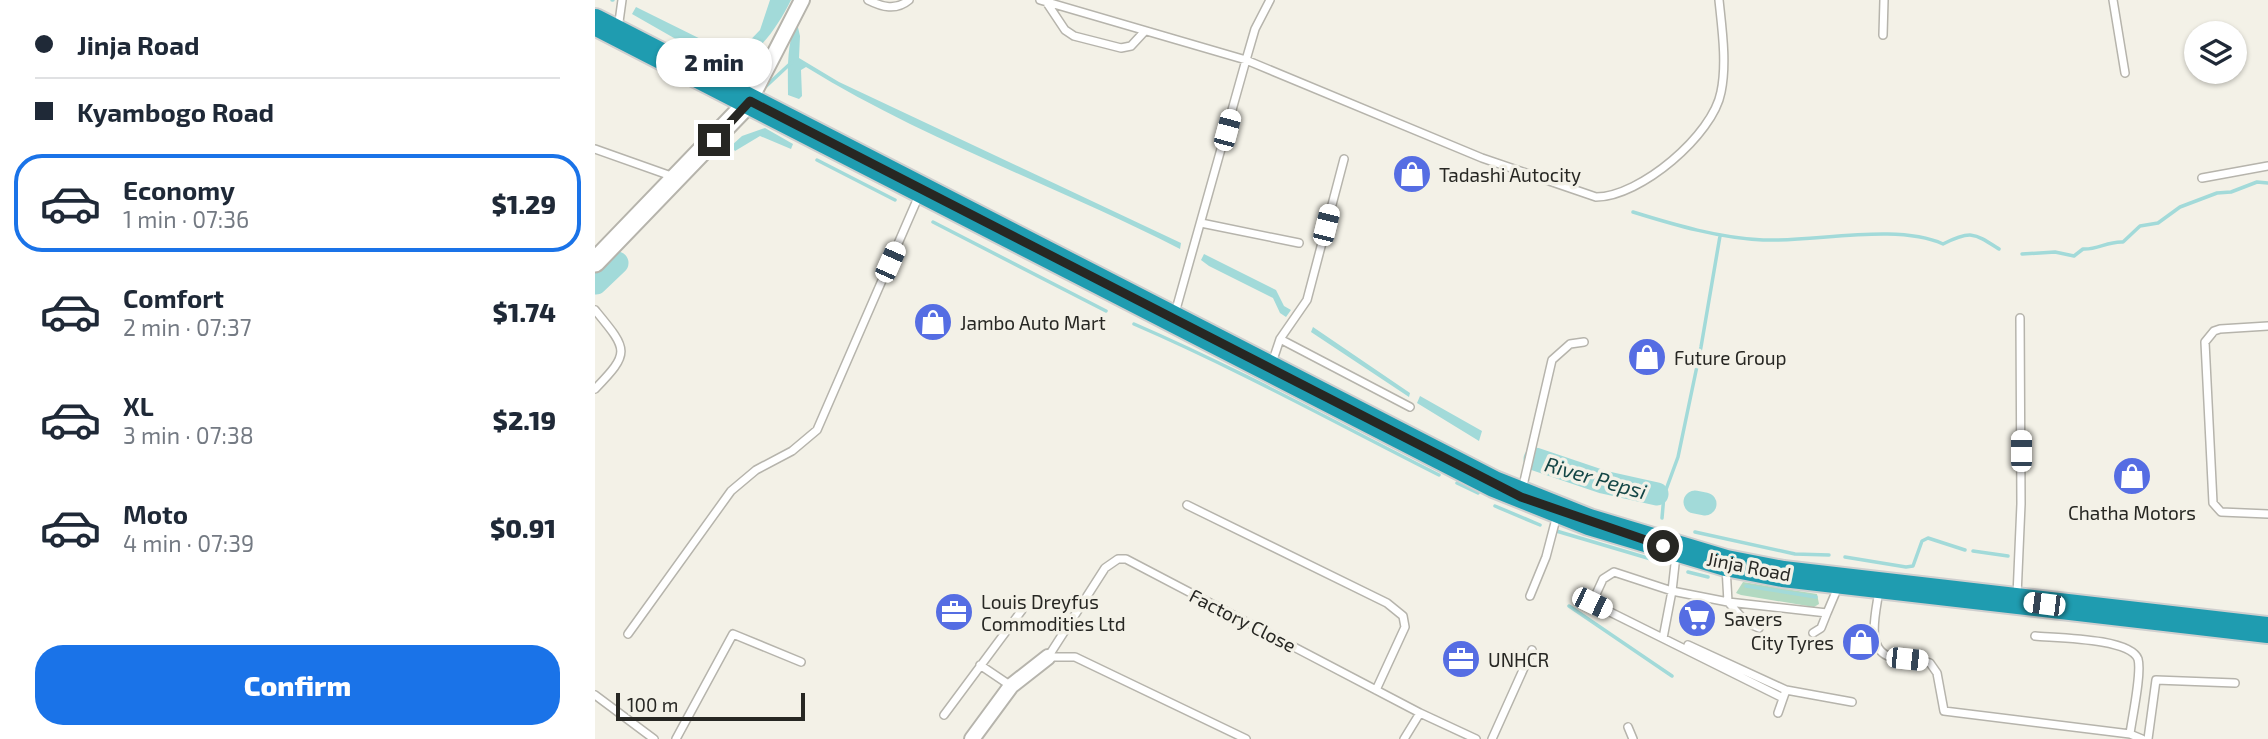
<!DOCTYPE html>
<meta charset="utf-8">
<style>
:root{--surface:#fff;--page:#f2f2f3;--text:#1f2937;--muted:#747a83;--line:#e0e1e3;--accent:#1a73e8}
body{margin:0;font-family:"Exo 2",sans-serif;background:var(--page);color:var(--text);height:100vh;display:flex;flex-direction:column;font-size:26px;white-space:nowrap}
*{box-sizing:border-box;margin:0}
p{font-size:23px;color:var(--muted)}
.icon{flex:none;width:38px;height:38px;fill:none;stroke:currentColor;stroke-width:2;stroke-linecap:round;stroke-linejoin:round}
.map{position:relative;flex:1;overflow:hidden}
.drawer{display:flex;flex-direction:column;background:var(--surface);width:595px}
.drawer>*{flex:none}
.banner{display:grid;align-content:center;height:154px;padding:0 35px;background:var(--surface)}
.fabs{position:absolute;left:1589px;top:21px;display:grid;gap:14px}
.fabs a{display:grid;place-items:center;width:63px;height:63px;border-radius:50%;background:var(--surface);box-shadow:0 2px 5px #0004;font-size:35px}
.scale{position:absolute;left:21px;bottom:18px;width:189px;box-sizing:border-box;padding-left:7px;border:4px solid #272723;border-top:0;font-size:19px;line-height:24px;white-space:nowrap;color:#272723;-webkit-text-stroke:5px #f3f1e7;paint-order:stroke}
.end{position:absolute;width:32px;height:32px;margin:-16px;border:9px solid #272723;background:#fff;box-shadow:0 0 0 4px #fff}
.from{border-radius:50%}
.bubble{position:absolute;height:49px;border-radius:24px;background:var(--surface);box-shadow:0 2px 5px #0004;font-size:23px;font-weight:800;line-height:49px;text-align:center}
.car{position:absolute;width:21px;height:42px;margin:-21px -10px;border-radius:9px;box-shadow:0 0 5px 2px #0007;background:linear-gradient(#fff 24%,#345 0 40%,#fff 0 76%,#345 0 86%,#fff 0)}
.banner b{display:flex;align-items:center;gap:24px;height:66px;font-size:26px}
.banner b+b{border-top:2px solid var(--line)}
.banner i{width:18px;height:18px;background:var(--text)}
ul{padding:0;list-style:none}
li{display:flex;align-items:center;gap:21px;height:98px;margin:0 14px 10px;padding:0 21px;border:4px solid transparent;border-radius:28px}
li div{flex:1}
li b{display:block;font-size:26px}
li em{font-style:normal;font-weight:800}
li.selected{border-color:var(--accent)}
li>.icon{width:63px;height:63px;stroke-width:1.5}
.cta{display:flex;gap:14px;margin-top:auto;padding:14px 35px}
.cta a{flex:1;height:80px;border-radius:28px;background:var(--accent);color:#fff;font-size:28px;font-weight:800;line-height:80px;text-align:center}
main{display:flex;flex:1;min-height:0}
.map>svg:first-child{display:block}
.green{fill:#b2d9c1}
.water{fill:#a2dad9}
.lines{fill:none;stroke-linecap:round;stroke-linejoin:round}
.stream{stroke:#a2dad9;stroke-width:3.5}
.river{stroke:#a2dad9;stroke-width:23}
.lane-casing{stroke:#b6b4ac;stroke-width:10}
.street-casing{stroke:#b6b4ac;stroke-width:18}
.secondary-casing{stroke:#b6b4ac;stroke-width:23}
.highway-casing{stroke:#cfcfcf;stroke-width:30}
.lane{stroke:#fff;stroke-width:7}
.street{stroke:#fff;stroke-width:14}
.secondary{stroke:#fff;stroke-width:19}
.highway{stroke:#1f9cb0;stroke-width:26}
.route{stroke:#272723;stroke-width:9}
.labels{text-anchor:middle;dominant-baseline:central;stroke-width:7;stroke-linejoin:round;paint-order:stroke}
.poi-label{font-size:19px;fill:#272723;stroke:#f3f1e7;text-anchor:start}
.street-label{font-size:19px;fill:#272723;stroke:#f3f1e7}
.water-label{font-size:21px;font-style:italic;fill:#144646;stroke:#f3f1e7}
</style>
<main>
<section class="drawer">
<div class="banner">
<b><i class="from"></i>Jinja Road</b>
<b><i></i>Kyambogo Road</b>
</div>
<ul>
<li class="selected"><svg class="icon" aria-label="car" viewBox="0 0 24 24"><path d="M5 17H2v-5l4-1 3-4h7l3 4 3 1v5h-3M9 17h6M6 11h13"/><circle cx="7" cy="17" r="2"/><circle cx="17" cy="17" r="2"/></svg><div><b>Economy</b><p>1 min · 07:36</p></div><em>$1.29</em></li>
<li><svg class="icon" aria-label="car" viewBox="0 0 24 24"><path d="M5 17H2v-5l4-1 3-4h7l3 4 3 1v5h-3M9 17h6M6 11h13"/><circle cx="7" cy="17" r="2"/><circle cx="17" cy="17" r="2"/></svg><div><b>Comfort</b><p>2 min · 07:37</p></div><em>$1.74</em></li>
<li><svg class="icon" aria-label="car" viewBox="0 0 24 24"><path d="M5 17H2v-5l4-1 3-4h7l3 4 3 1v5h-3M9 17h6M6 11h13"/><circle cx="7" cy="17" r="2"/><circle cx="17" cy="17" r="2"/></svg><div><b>XL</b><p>3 min · 07:38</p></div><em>$2.19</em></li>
<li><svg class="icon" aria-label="car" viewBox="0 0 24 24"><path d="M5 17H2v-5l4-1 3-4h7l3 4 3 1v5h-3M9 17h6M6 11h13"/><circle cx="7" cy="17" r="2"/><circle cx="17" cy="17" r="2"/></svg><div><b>Moto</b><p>4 min · 07:39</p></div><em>$0.91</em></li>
</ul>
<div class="cta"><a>Confirm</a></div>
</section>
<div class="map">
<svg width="1673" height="739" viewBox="0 0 1673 739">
<rect width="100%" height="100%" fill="#f3f1e7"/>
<path class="green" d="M1148,582L1222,594L1224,604L1219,607L1146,595L1141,593Z"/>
<path class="water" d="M175,0H196C184,24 169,47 146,62L119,57L112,50L93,46L37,14L41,7L140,56L165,30Z
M202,23L205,36L204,58L244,82L586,243L585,249C462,186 329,140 211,67L206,70L207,96L204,99L193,95C193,74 191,41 202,23Z
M170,128L198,144L196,149L165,136L140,151L136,146L147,136Z
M609,254L681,290L689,306L696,310L691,317L685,313L678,298L614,266L606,260Z
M718,327L815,393L814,397L716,332Z
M825,396L887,431L884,441L822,403Z
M941,456L1001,473L999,482L939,463Z
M1012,479L1063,491L1061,498L1010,485Z"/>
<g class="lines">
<path class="stream" d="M17,0H18
M167,90L197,62
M222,160L300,200
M1038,212C1080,225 1124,238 1168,240C1221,242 1301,223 1348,244C1376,230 1379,233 1404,249
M338,222L511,311
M1427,254L1460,252L1479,256L1488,249C1502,250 1513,241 1528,242L1545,226L1563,223L1585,207L1622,193L1636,192L1662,182L1673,183
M539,324C643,369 743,424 844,475
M862,483L883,493
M900,506L945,525
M1067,518L1069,495L1083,457L1106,347L1125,236
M958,530L1066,562
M1100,532L1200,554L1234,555
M1378,551L1413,556
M1250,557L1311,567L1318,566L1327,541L1333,538L1370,550
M1093,572L1113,577
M1151,586L1221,597
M974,606L1077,676"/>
<path class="river" d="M1,283L22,263
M940,459L1008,482L1062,494
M1100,502L1110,504"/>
<defs>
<path id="lane" d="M273,0C287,7 301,11 314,0
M445,0L651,60L887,158L1001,197C1045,197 1118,135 1126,92C1132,63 1127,29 1124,0
M1518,0L1530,73
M452,3L470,30L479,36L526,48L536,46L549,32
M23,29L27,0
M1288,35L1289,0
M0,149L79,177
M1607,178L1673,166
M606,223L704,243
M0,310C33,350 36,352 0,389
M580,313L651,60L660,29L675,0
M1673,326L1625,329L1619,331L1610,342L1618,503L1626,512L1673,514
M685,339L815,407
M676,366L685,339L712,300L749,159
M927,490L957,360L975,344L989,342
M592,505L792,603L808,616L810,627L781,690
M1081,555L1077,591L1019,572L1008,579L997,603L1188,698
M1131,567L1133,602L1232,613L1243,587
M1284,590C1282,609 1269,650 1296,657C1309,661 1323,658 1335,663L1342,673L1349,711L1535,734L1547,739
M935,596L951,557L962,515
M1422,596L1426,504L1425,318
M1218,633L1226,628L1232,613
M33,634L136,491L161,470L197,451L222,430L325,193
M1440,636C1461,638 1535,638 1543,659C1547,673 1537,718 1535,734
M1068,638L1077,591L1133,602L1152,623L1164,628
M1093,645L1191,690
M453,657L510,568L523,559H531L825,713L881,739
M454,657H480L651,739
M385,665L416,686
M0,695L59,739
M1183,713L1191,690L1257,702
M349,715L427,610
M1033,727L1038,739
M81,739L138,634L206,662
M809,739L825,713
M897,739L937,650
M1553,739L1561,680L1640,683"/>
<path id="street" d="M155,101L207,0
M377,739L416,686L453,657"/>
<path id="secondary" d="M0,262L155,101"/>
<path id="highway" d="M0,22L899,484L994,522L1131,563L1188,574L1673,630"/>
</defs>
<use href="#lane" class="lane-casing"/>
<use href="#street" class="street-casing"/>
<use href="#secondary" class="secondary-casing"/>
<use href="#highway" class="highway-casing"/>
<use href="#lane" class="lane"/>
<use href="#street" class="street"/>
<use href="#secondary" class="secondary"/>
<use href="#highway" class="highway"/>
</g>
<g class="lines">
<path class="route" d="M119,140L155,101L926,497L1068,546"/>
</g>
<defs>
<symbol id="shop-disc" viewBox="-11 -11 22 22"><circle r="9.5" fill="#556de3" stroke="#f3f1e7"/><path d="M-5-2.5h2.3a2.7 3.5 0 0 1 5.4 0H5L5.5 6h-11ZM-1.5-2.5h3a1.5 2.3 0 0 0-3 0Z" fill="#fff"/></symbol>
<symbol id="office-disc" viewBox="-11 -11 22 22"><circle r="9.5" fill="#556de3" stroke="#f3f1e7"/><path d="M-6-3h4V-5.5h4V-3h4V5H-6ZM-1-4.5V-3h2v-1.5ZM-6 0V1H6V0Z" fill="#fff"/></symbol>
<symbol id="supermarket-disc" viewBox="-11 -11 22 22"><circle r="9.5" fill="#556de3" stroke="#f3f1e7"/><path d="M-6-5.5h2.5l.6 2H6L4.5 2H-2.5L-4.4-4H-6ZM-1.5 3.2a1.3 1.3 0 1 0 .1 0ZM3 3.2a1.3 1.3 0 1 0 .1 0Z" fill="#fff"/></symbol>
</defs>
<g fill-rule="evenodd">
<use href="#shop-disc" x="795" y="152" width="44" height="44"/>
<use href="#shop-disc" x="316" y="300" width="44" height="44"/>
<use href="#shop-disc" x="1030" y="335" width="44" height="44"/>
<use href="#shop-disc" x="1515" y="454" width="44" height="44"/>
<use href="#office-disc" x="337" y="590" width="44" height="44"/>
<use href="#supermarket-disc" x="1080" y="596" width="44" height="44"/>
<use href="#shop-disc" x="1244" y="620" width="44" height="44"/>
<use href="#office-disc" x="844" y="637" width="44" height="44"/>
</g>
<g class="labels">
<g class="poi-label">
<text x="844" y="174">Tadashi Autocity</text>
<text x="365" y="322">Jambo Auto Mart</text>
<text x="1079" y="357">Future Group</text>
<text x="1537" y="512" text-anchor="middle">Chatha Motors</text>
<text x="386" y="601">Louis Dreyfus<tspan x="386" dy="22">Commodities Ltd</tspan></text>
<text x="1129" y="618">Savers</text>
<text x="1239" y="642" text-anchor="end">City Tyres</text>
<text x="893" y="659">UNHCR</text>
</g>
<g class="street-label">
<text transform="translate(1154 566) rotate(11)">Jinja Road</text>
<text transform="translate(648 620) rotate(27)">Factory Close</text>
</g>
<g class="water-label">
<text transform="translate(1001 477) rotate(16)">River Pepsi</text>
</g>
</g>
</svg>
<div class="fabs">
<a><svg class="icon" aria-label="layers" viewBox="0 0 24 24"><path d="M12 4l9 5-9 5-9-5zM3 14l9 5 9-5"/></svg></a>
</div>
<div class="scale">100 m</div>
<i class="end from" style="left:1068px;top:546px"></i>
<i class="end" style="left:119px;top:140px"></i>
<div class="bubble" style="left:61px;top:38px;width:116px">2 min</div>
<i class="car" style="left:632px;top:130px;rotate:15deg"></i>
<i class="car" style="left:731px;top:225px;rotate:14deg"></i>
<i class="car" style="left:295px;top:262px;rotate:24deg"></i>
<i class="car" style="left:1426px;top:451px;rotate:0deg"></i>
<i class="car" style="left:997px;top:603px;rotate:116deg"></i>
<i class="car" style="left:1449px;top:604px;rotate:277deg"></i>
<i class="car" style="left:1312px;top:659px;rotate:96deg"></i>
</div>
</main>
